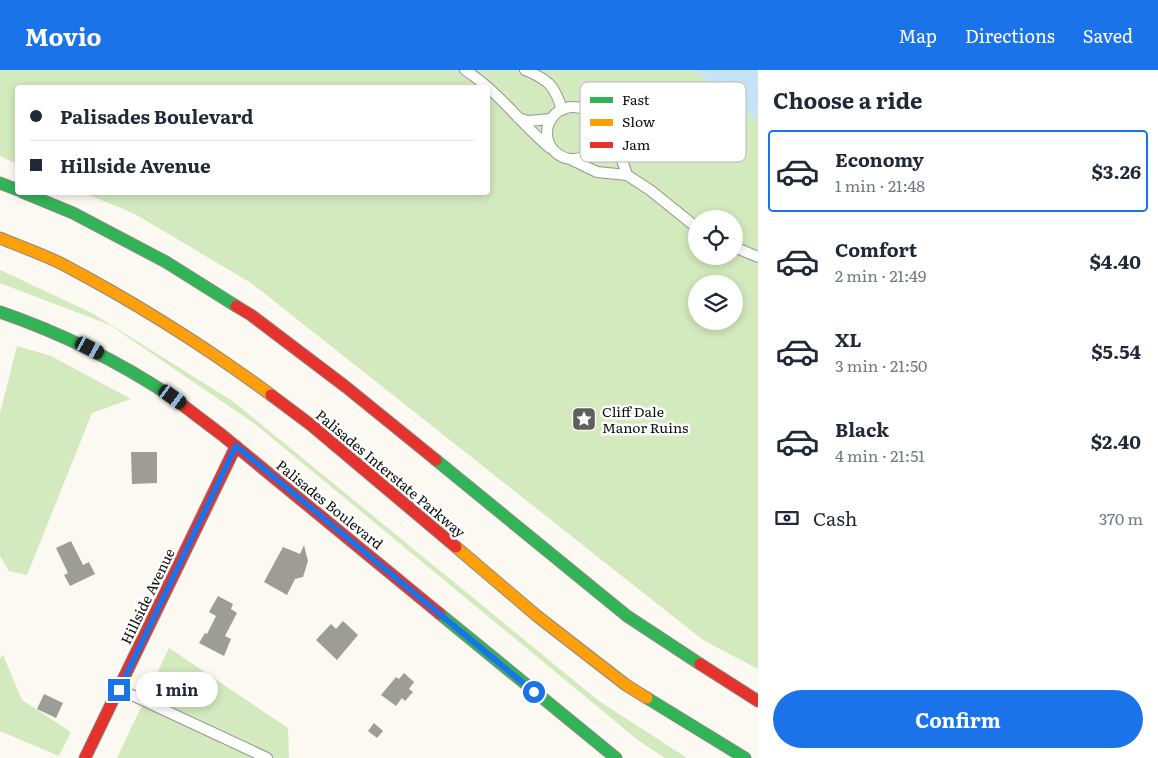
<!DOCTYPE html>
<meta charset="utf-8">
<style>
:root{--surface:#fff;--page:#f2f2f3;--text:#1f2937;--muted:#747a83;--line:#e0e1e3;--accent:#1a73e8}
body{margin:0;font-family:Literata,serif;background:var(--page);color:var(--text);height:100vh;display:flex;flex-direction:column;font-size:19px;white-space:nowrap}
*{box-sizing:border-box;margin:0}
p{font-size:16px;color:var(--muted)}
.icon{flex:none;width:28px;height:28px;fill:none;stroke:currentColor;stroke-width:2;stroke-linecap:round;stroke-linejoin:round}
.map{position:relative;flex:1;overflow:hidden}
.sheet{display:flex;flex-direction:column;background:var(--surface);width:400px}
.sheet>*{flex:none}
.hud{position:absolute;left:15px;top:15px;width:475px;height:110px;border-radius:5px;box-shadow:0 2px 8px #0003;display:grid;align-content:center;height:110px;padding:0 15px;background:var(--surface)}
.fabs{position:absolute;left:688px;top:140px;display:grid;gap:10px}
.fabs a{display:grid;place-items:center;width:55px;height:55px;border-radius:50%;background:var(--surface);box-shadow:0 2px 8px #0003;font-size:25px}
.end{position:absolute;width:22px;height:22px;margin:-11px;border:6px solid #1a73e8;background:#fff;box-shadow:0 0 0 2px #fff}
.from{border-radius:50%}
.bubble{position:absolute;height:35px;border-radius:18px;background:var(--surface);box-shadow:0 2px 8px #0003;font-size:16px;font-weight:700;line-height:35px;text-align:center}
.car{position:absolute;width:15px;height:30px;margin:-15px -8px;border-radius:6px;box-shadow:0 0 4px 1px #0007;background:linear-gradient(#222 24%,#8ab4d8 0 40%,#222 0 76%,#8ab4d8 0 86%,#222 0)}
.hud b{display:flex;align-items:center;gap:18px;height:48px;font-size:19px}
.hud b+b{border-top:1px solid var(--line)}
.hud i{width:12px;height:12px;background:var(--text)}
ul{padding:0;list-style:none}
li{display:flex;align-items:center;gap:15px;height:82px;margin:0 10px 8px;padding:0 5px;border:2px solid transparent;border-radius:5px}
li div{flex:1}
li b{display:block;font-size:19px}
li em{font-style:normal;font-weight:700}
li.selected{border-color:var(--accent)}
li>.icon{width:45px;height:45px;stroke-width:1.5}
h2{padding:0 15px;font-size:22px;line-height:60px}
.pay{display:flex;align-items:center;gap:12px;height:55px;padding:0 15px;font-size:19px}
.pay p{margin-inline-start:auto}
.button{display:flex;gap:10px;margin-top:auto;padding:10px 15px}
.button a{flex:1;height:58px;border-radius:30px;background:var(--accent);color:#fff;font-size:20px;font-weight:700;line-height:58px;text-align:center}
header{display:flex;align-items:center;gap:30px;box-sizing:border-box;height:70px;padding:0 25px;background:var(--accent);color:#fff}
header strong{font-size:24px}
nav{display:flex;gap:28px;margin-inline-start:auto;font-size:18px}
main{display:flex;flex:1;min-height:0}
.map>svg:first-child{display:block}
.forest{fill:#d2eabd;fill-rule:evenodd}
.water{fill:#c5e3f7}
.building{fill:#9e9c97}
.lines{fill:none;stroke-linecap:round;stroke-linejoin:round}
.street-casing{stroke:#949390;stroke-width:12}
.fast-casing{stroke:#8b8a86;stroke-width:13}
.slow-casing{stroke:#8b8a86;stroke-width:13}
.jam-casing{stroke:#8b8a86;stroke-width:13}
.street{stroke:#fefefd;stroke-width:10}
.fast{stroke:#30b455;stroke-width:11}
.slow{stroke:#ff9f0a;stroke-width:11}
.jam{stroke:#e5322d;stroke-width:11}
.route{stroke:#1a73e8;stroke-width:6}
.labels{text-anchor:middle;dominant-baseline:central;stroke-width:5;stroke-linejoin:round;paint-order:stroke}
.poi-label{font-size:14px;fill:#0d0d0d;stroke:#fff;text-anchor:start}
.street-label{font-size:14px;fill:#0d0d0d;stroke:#fff}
.key{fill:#fff;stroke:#b6b6b6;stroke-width:1}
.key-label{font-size:14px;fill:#0d0d0d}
</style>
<header>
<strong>Movio</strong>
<nav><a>Map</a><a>Directions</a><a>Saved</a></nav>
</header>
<main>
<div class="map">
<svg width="758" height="688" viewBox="0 0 758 688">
<rect width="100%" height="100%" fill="#fbf9f1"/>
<path class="forest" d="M0,0H695L758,51V599L703,570L251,213L135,144L84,123L488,122V18H18L17,94L0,86ZM696,149H734V186H696ZM696,214H734V251H696Z
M0,200L92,243L234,332L599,631L687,688H665L639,671L255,354L110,255L0,213Z
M17,276L51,286L131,329L92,343L27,505L9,501L0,486V343Z
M169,578L288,658L289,688H117Z
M3,585L22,630L71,662L59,686L0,661V588Z"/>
<path class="water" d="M695,0H758V51Z"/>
<path class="building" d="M131,382H157V413L132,414Z
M71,471L83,495L89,492L95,504L70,516L64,505L68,503L56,478Z
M304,475L308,491L303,507L295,509L287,525L264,512L283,477L300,484Z
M218,526L233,534L231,539L237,543L225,566L231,569L224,586L199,573L205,563L207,564L216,546L209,542Z
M343,551L358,565L337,590L316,570L331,554L336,559Z
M404,603L414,612L409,619L413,622L405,631L402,628L396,636L381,625L396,607L399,609Z
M44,624L63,633L56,648L37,639Z
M374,653L383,661L377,668L368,661Z"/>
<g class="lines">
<defs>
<path id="street" d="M465,0C498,21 520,53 550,78
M525,0C549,10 555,16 562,40
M547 63a26 26 0 1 1 52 0a26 26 0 1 1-52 0Z
M518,48L528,51L551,49
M597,53L612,67L618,78L627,105
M570,89L597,102L627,105L650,120L696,157
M734,177L758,187
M119,619L267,688"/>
<path id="fast" d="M0,113L18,120
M22,122L73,143L166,192L236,236
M0,242C61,263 118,291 172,327
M436,390L627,546L700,594
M440,544L616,688
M647,628L745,688"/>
<path id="slow" d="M0,168C21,177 43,184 64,195C136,233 206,277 271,325
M456,477L537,546L626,615L647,628"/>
<path id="jam" d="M236,236L251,245L346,317L436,390
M271,325L311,355L456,477
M172,327L222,365L440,544
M700,594L758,631
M85,688L236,376"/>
</defs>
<use href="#street" class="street-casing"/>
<use href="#fast" class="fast-casing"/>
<use href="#slow" class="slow-casing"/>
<use href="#jam" class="jam-casing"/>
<use href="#street" class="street"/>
<use href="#fast" class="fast"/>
<use href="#slow" class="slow"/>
<use href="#jam" class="jam"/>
</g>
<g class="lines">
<path class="route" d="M119,620L236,376L534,622"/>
</g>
<defs>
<symbol id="sight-square" viewBox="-11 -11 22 22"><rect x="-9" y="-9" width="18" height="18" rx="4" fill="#60605d" stroke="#fff"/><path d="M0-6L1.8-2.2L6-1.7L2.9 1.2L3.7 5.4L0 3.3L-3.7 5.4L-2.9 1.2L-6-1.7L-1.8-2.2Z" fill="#fff"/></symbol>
</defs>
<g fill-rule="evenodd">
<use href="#sight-square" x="570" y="335" width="28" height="28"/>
</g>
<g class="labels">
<g class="poi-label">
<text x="602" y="341">Cliff Dale<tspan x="602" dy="16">Manor Ruins</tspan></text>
</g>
<g class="street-label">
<text transform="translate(391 403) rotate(40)">Palisades Interstate Parkway</text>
<text transform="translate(330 434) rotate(39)">Palisades Boulevard</text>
<text transform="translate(147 526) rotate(-64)">Hillside Avenue</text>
</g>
</g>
<rect x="580" y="12" width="166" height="80" rx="8" class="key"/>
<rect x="590" y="27" width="23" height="6" fill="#30b455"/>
<rect x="590" y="49" width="23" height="7" fill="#ff9f0a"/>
<rect x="590" y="72" width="23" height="6" fill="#e5322d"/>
<g class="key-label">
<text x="622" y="35">Fast</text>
<text x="622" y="57">Slow</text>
<text x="622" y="80">Jam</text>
</g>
</svg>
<div class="fabs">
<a><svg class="icon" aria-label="locate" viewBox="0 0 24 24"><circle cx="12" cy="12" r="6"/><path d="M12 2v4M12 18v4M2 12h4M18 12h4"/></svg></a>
<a><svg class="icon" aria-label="layers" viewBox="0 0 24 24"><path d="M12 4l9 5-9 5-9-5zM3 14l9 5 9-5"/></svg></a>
</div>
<i class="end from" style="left:534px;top:622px"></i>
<i class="end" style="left:119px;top:620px"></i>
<div class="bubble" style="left:136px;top:602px;width:82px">1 min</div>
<i class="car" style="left:90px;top:278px;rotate:118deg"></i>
<i class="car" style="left:173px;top:327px;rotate:126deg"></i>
<div class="hud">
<b><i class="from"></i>Palisades Boulevard</b>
<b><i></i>Hillside Avenue</b>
</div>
</div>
<section class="sheet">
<h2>Choose a ride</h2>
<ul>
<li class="selected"><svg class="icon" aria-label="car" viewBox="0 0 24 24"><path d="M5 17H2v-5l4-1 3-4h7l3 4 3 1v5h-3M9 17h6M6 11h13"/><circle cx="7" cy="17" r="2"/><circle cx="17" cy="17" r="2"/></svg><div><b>Economy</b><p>1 min · 21:48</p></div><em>$3.26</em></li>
<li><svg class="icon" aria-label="car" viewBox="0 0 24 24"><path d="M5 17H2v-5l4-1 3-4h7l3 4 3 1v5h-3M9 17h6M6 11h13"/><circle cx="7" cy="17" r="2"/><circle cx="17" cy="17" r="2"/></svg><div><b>Comfort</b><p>2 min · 21:49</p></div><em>$4.40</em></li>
<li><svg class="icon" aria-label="car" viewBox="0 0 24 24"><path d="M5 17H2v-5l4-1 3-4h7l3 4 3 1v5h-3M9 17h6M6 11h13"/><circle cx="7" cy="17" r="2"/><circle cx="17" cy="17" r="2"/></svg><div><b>XL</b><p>3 min · 21:50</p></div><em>$5.54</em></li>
<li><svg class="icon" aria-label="car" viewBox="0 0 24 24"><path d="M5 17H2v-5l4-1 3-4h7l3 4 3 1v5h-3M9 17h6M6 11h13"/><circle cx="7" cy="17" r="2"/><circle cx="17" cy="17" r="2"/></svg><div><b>Black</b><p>4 min · 21:51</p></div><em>$2.40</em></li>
</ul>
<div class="pay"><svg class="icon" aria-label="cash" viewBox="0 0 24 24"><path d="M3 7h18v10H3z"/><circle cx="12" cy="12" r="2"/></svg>Cash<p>370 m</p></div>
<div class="button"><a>Confirm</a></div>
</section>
</main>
